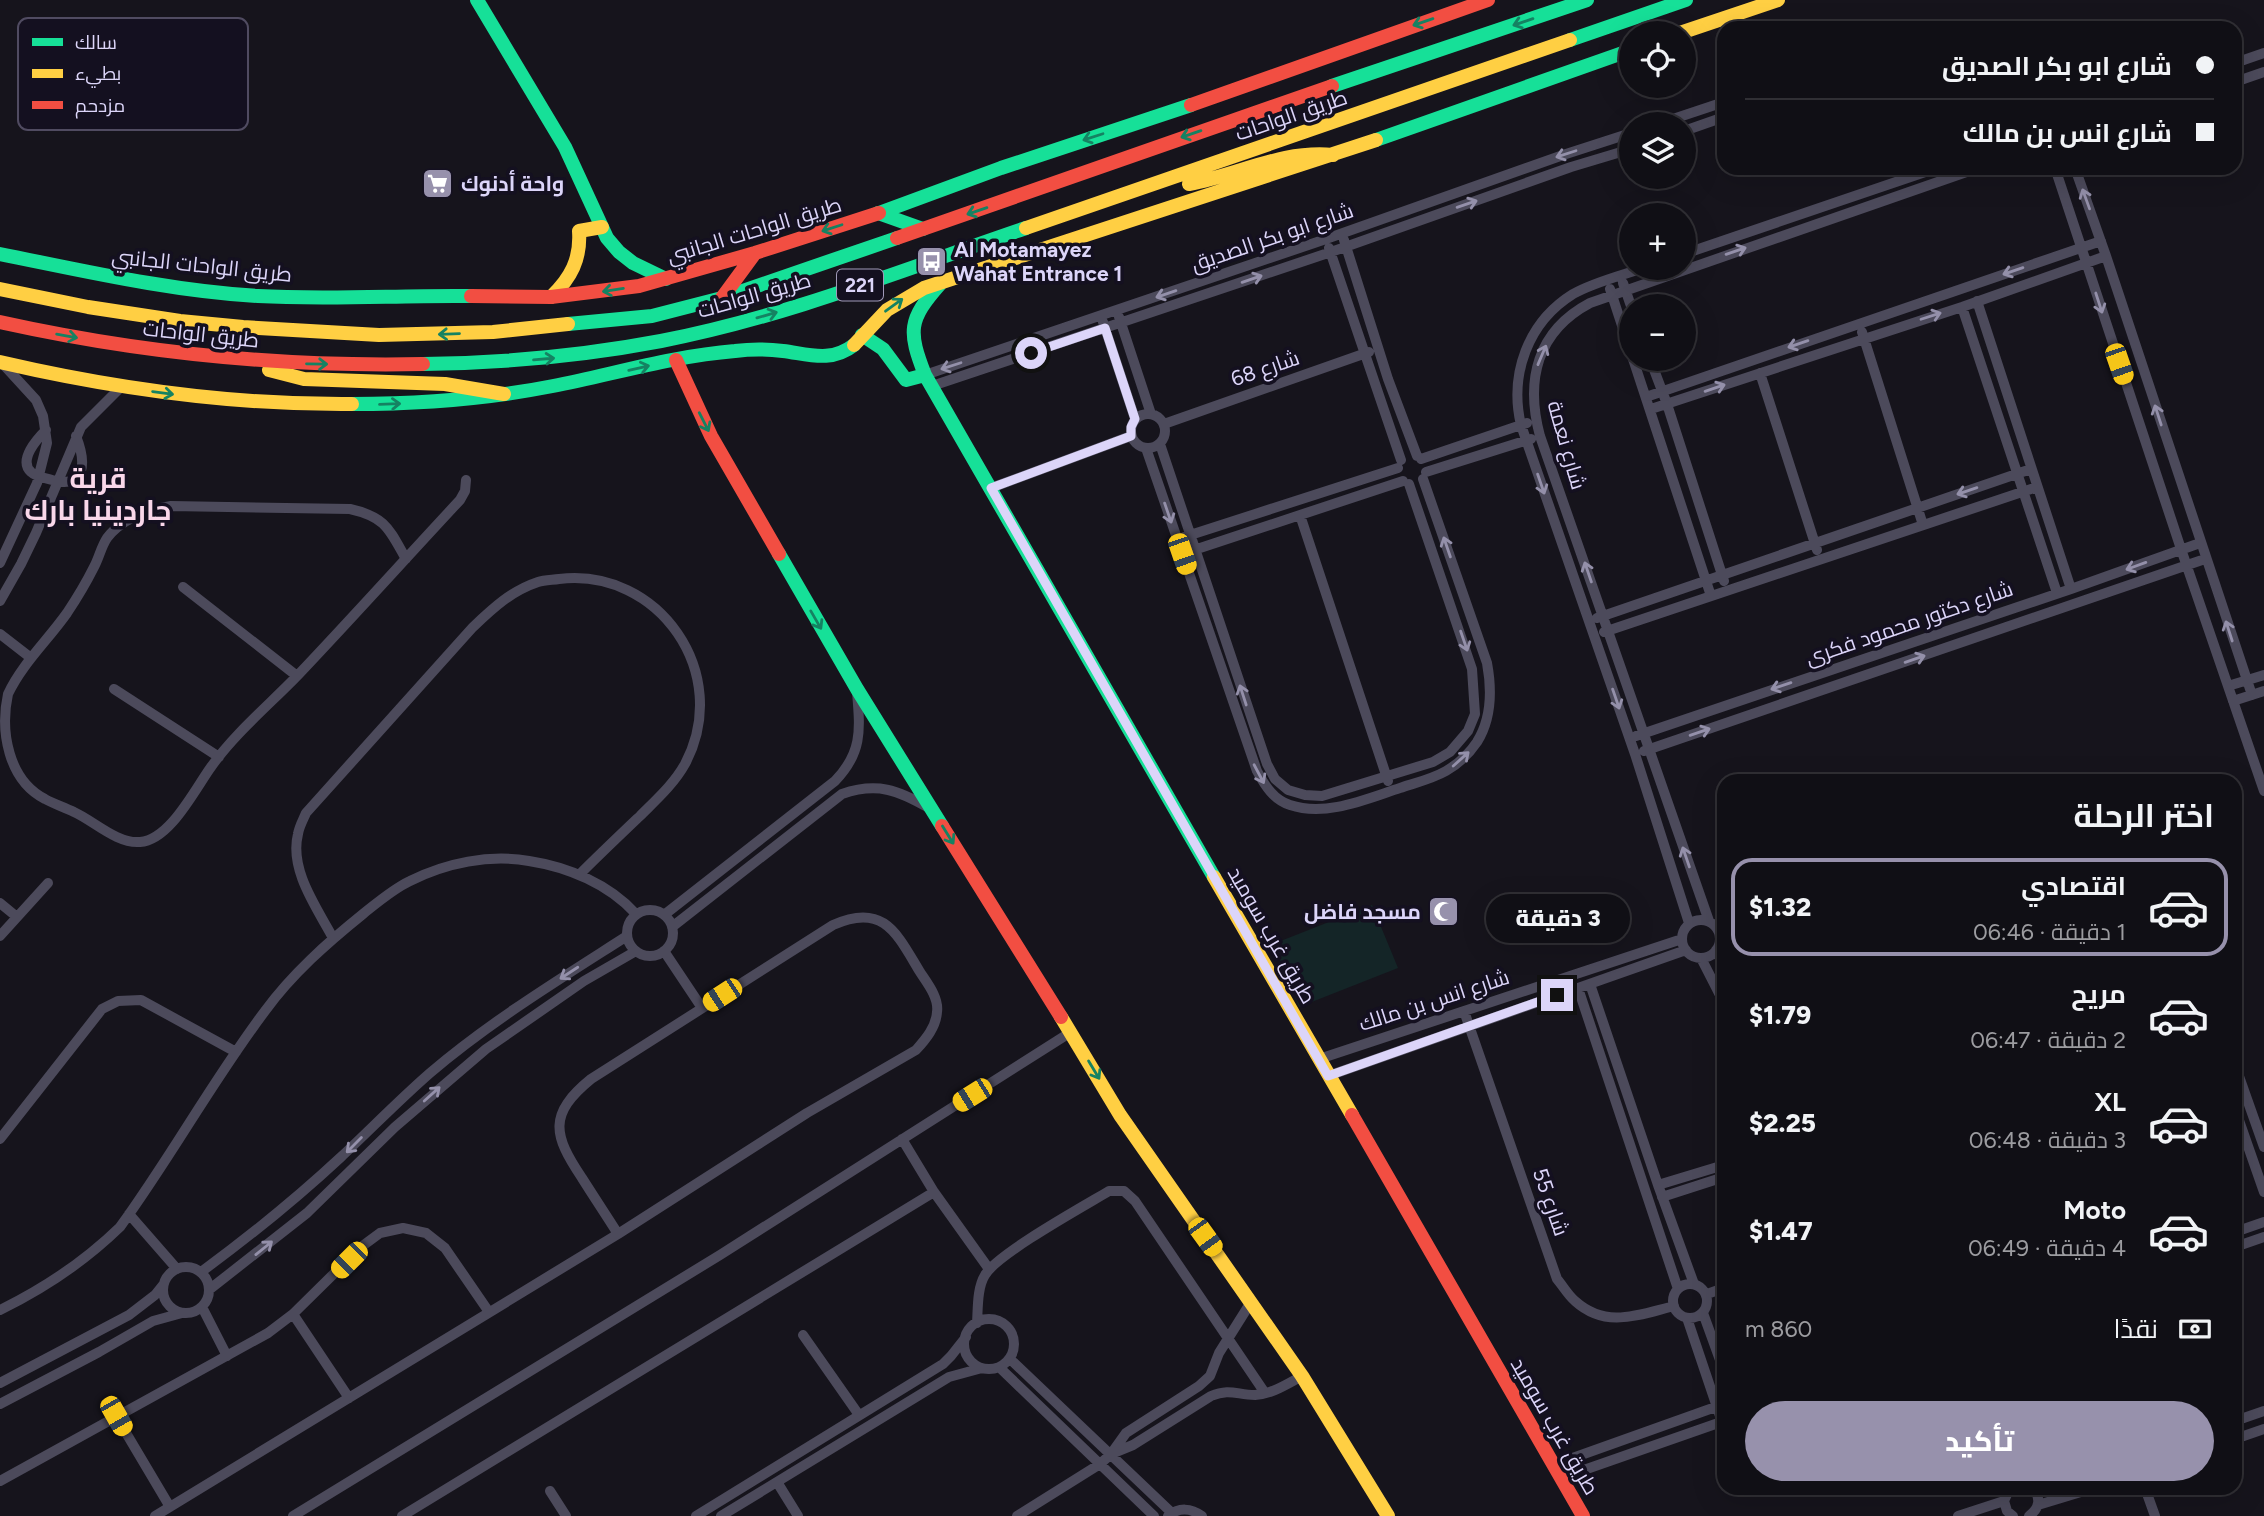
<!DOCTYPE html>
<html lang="ar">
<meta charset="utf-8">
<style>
:root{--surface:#100f15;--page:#19181e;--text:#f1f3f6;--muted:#9c9ca0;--line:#302f34;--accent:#9791ac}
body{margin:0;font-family:Figtree,Cairo,sans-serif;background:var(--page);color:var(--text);direction:rtl;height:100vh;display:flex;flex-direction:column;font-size:26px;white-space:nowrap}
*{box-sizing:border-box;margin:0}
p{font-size:23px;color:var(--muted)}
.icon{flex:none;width:38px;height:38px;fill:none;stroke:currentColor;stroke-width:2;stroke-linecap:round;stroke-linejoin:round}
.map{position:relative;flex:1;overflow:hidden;direction:ltr}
.panel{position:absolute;left:1717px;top:774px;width:525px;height:721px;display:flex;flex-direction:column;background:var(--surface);border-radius:21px;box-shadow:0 7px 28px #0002,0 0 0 2px var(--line);direction:rtl}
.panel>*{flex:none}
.banner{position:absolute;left:1717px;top:21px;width:525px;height:154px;border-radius:21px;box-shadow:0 7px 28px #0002,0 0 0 2px var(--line);direction:rtl;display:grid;align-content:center;height:154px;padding:0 28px;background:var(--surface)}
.controls{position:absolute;left:1619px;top:21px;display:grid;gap:14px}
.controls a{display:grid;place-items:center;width:77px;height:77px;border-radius:50%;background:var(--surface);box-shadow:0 7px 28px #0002,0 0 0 2px var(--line);font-size:35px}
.end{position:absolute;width:32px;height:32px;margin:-16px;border:9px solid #dcd5f9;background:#111;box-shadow:0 0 0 4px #111}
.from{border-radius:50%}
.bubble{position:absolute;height:49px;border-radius:24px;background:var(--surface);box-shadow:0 7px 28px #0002,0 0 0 2px var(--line);font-size:23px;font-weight:800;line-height:49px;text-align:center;direction:rtl}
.car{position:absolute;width:21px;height:42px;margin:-21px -10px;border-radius:9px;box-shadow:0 0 5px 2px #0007;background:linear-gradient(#f5c518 24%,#345 0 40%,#f5c518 0 76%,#345 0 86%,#f5c518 0)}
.banner b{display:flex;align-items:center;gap:24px;height:66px;font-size:26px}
.banner b+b{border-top:2px solid var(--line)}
.banner i{width:18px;height:18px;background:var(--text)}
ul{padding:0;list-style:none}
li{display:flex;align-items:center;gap:21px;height:98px;margin:0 14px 10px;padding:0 14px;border:4px solid transparent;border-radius:21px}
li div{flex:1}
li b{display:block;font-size:26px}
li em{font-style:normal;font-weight:800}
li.active{border-color:var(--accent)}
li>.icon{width:63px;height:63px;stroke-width:1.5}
h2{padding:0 28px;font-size:32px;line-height:84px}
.pay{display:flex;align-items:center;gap:18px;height:77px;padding:0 28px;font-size:26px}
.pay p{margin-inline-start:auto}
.button{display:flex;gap:14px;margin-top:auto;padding:14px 28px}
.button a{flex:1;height:80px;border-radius:42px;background:var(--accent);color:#fff;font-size:28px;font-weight:800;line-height:80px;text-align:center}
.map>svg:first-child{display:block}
.green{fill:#142527}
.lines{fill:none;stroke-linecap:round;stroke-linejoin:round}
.street{stroke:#4c4a5b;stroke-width:10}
.fast{stroke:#16e098;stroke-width:14}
.slow{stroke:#ffcf43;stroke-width:14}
.jam{stroke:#f24e42;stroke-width:14}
.oneway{stroke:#158262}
.oneway2{stroke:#9490aa}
.route{stroke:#dcd5f9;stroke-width:9}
.labels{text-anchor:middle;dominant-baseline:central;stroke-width:7;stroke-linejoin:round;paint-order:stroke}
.shield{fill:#141020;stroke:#a09ab8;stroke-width:2}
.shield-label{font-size:19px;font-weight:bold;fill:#dcd5f9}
.street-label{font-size:21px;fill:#dcd5f9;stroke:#141020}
.poi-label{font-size:21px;font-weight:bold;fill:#dcd5f9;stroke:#141020;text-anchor:start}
.district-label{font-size:28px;font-weight:bold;fill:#f9d7ea;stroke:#141020}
.key{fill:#141020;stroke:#504b61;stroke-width:2}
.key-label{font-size:19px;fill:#dcd5f9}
</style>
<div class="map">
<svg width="2264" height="1516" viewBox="0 0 2264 1516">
<rect width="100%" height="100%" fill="#16141c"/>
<path class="green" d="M1372,905L1398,968L1299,1007L1273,944Z"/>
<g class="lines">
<path class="street" d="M2235,63L2264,53
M2235,82L2264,72
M1658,124L1724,102
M1684,131L1724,117
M2055,168L2181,549L2264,791
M2075,168L2106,256L2252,695
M1344,240L1388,379L1417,456
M1329,248L1401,460
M1684,254L1937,168
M1643,268C1620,276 1594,282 1573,294C1528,322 1509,374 1521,425L1635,754L1689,923
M1623,283L1631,306
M1610,289L1631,353
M1977,301L2071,589
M1962,307L2057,593
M1119,317L1151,414
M1103,322L1135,419
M1862,332L1923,525
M1633,359L1711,596
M1650,359L1667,404L1724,581
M1760,373L1817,550
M925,375L1326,239L1566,154L1631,133
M932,386L1331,252L1571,167L1631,149
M1646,397L2101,241
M1651,409L1962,307L2106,256
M1131 431a17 17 0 1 1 34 0a17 17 0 1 1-34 0Z
M1164,424L1369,352
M46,430C37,439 18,460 31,472C36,477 45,478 52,480C87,490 86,461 76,436
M1160,444L1267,764L1275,779L1288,790L1305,795L1322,796L1433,762L1450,752L1468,731L1475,714L1472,669L1409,484
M1146,448L1257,771C1265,786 1274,800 1290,805C1326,817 1366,799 1400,788C1415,783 1432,779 1446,771C1458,764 1469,754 1477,742C1492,718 1492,690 1487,663L1423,479
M1421,459L1527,423
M1426,472L1531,439
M991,488L1131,436
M1300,515L1388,781
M1184,537L1398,468
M1191,551L1403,481
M406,559C389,529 386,517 350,509L171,506C147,510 122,518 107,538C101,547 99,558 94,567C86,583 77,598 67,613C48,640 22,664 8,694C0,731 8,780 45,799C54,804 64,807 74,812C94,821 117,844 140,842C170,840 195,789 211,767C235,733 269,705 298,675C353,617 406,558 460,500L465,491L466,480
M0,563L37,483L47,443L43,416L36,400L2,363
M183,587L297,676
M0,601L21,564L36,533L81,427L121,387
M1597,618L2031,469
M1604,632L2037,487
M0,634L31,658
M2228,686L2264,675
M114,689L219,757
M2233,701L2264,691
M1636,736L2071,589L2200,543
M1644,751L2205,559
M0,903L17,917
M627 933a23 23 0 1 1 46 0a23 23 0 1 1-46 0Z
M664,915L835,781C863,752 860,729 857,692
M1682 939a19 19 0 1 1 38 0a19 19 0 1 1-38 0Z
M1709,921L1540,436C1525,380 1537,331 1590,303L1978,168
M672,927L842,794C877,782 898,790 929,808
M0,936L48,883
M333,938C317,908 289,870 298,834C299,827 303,820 306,813L473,627C493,608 511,591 538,582C544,580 552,580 559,579C659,567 733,674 685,764C674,784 656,800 640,816C619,836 599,855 579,875
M1716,950L1724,967
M664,951L702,1008
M1701,958L1724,1003
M1590,984L1658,1185L1694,1284
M1578,988L1678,1289
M1464,1011L1557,1279C1563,1286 1568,1295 1575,1301C1606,1329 1638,1315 1674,1306
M1319,1059L1682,939
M2235,1065L2264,1147
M1328,1076L1686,950
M2235,1109L2264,1192
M0,1139L102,1009L118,1001L141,1000L236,1052
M902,1139L934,1192L989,1269
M1658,1185L1724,1165
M1662,1197L1724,1177
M129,1214L177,1269
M2235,1232L2264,1222
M2235,1247L2264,1237
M163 1290a23 23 0 1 1 46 0a23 23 0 1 1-46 0Z
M201,1272C250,1236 297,1198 341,1157C371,1129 399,1100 430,1073C491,1021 560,979 627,936
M1673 1301a17 17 0 1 1 34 0a17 17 0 1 1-34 0Z
M210,1289L307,1213L395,1127L486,1049L584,981L636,951
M1707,1294L1724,1288
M202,1307L227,1356
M0,1310C45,1288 84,1262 120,1227C171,1157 213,1080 265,1011C292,974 327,943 363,914C378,902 393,889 410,881C446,863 489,854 529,861C568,867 609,884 636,914
M1703,1313L1724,1371
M293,1314L349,1398
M1687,1318L1722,1422
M964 1344a25 25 0 1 1 50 0a25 25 0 1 1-50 0Z
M977,1323C978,1308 977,1288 985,1275C997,1254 1084,1206 1109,1191H1124L1135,1201L1265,1393
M803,1335L859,1415
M1010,1359L1172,1513
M999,1367L1154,1516
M0,1383L129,1315L155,1295L163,1285
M0,1404L99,1352L153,1321L182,1313
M116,1416L170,1507
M2235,1421L2264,1411
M2235,1439L2264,1429
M1111,1454L1133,1445L1211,1396C1230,1388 1237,1395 1255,1395C1272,1394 1287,1384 1302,1376
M1553,1465L1724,1404
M1561,1478L1724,1421
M0,1481L268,1333L293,1314L361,1247L380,1233L403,1228L426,1233L445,1248L489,1312
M777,1482L798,1516
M2010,1488L2004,1501L2007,1511L2013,1516
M2145,1488L2155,1516
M550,1491L566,1516
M2038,1505L2094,1488
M155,1516L618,1234L807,1113L916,1050C926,1039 936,1027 937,1012C939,998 928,984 920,972C897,934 884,902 833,925L591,1079C548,1114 553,1135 582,1178C594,1197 606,1215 618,1234
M293,1516L720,1255L1071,1032
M402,1516L934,1192
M696,1516L943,1364L951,1356L966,1337
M721,1516L949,1377L982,1368
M1017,1516L1100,1464L1111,1454L1126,1433L1199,1386L1210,1376L1219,1353L1251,1302
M1168,1516C1179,1507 1191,1508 1202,1516
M1958,1516L2004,1501
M2029,1516C2040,1508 2041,1498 2033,1488"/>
<path class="fast" d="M477,0L565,147L607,238L619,252L633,263L666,279
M1570,40L1686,0
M1332,86L1587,0
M1376,140L1631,50
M878,213L923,229
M879,213L1001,168L1191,105
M0,254C85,271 171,291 258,296C329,300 400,295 471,296
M940,284C908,320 908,331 925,375L1214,877
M568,324L652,316L722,298L897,238
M862,335L883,349L906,380L925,375
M423,364C503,363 582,356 661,341C786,317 905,269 1026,228
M352,404C419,404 487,399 553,386C614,374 673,356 735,351C751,349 767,349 783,351C808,354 831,363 854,345
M779,554L857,689L942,826"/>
<path class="slow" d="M1680,33L1778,0
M1189,184C1239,175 1281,150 1333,155
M1026,228L1570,40
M0,289L88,307L180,321L243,327L379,335L493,332L568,324
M551,297C571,278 581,259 579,231L602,227
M854,345L887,310L924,288L1376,140
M0,362C116,389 233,405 352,404
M269,370L304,379L445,384L504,394
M1214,877L1352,1115
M1061,1017L1120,1115L1302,1376L1388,1516"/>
<path class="jam" d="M1191,105L1488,0
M897,238L1332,86
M471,296L551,297L639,286L755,253L879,213
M722,298L755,253
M0,322C140,353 280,367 423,364
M676,360L711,436L779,554
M942,826L1061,1017
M1352,1115L1583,1516"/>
</g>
<defs><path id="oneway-shaft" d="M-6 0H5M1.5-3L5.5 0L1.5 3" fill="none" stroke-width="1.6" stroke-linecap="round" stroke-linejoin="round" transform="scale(1.75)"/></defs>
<g class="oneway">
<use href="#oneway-shaft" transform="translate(1423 22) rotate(161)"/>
<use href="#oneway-shaft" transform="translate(1523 22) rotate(161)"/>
<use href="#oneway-shaft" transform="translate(1191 134) rotate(161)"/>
<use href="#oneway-shaft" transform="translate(1093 137) rotate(162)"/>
<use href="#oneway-shaft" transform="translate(977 211) rotate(161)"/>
<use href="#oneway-shaft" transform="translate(832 228) rotate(162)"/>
<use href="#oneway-shaft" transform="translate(613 290) rotate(171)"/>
<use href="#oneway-shaft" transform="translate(894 305) rotate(-36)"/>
<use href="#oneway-shaft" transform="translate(767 315) rotate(-16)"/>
<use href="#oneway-shaft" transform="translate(449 334) rotate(178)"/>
<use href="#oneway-shaft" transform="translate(67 336) rotate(10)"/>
<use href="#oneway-shaft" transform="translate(544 359) rotate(-5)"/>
<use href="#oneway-shaft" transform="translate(317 364) rotate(1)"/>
<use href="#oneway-shaft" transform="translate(639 368) rotate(-13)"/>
<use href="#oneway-shaft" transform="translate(163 393) rotate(8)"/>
<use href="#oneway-shaft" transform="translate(390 404) rotate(-2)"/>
<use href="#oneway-shaft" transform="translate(704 422) rotate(63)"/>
<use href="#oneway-shaft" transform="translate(816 620) rotate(60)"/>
<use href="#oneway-shaft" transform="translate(948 835) rotate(58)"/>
<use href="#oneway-shaft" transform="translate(1094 1070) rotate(59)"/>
</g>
<g class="oneway2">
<use href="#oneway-shaft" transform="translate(1566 154) rotate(162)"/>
<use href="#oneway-shaft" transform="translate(2086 199) rotate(-110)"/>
<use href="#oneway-shaft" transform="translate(1467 204) rotate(-19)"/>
<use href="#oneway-shaft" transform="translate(1736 251) rotate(-19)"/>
<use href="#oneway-shaft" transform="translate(2013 271) rotate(161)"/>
<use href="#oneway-shaft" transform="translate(1252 279) rotate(-19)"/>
<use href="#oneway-shaft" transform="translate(1166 294) rotate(161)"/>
<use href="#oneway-shaft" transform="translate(2099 303) rotate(72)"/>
<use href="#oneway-shaft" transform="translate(1931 316) rotate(-18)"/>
<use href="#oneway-shaft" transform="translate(1798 344) rotate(161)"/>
<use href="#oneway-shaft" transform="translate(1542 355) rotate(-67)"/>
<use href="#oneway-shaft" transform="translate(951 366) rotate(162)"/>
<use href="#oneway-shaft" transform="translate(1715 388) rotate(-19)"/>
<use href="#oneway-shaft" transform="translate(2158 415) rotate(-108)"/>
<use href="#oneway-shaft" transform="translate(1541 484) rotate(71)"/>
<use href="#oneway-shaft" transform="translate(1967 491) rotate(161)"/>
<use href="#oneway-shaft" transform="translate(1168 513) rotate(71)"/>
<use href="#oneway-shaft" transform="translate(1447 547) rotate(-109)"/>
<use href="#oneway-shaft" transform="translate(2136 566) rotate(160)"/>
<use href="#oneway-shaft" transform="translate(1588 572) rotate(-109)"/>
<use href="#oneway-shaft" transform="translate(2229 631) rotate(-108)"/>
<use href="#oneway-shaft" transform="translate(1464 641) rotate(71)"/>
<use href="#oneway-shaft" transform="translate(1915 659) rotate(-19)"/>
<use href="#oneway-shaft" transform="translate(1781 686) rotate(161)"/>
<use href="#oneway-shaft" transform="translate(1243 695) rotate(-108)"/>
<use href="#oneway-shaft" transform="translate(1616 699) rotate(71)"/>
<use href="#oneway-shaft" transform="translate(1700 732) rotate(-19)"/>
<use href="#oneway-shaft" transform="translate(1461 759) rotate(-42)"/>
<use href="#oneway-shaft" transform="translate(1259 774) rotate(62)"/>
<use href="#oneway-shaft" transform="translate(1686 857) rotate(-109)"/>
<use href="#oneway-shaft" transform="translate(569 973) rotate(147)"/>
<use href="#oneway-shaft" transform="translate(432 1094) rotate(-42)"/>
<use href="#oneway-shaft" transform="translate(354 1145) rotate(135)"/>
<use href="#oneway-shaft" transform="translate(264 1248) rotate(-39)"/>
</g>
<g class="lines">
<path class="route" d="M1031,353L1105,328L1135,419L1131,427V436L991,488L1328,1076L1557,995"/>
</g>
<defs>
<symbol id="supermarket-square" viewBox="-11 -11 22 22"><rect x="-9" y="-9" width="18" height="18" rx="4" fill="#9791ac" stroke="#141020"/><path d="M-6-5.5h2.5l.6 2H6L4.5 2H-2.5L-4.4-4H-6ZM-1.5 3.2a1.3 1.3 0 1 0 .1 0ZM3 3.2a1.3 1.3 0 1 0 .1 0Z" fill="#fff"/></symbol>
<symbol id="bus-square" viewBox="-11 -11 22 22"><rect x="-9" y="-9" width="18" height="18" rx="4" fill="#9791ac" stroke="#141020"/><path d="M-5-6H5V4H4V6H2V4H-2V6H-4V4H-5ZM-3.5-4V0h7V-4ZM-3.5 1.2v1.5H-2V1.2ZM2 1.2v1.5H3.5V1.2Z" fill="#fff"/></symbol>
<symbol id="mosque-square" viewBox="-11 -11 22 22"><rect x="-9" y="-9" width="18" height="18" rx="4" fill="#9791ac" stroke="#141020"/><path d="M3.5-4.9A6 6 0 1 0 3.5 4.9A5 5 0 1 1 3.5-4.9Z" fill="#fff"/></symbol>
</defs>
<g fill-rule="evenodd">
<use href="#supermarket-square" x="420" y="166" width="35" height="35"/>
<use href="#bus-square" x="914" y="244" width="35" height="35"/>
<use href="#mosque-square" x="1426" y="894" width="35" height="35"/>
</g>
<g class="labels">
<rect class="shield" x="837" y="269.5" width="46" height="31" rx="5"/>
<g class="shield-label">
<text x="860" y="285">221</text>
</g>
<g class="street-label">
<text transform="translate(1291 115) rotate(-19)">طريق الواحات</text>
<text transform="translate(754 230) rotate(-17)">طريق الواحات الجانبي</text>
<text transform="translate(1272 237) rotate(-19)">شارع ابو بكر الصديق</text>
<text transform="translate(202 265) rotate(6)">طريق الواحات الجانبي</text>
<text transform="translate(754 295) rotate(-16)">طريق الواحات</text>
<text transform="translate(201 334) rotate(6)">طريق الواحات</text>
<text transform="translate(1265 368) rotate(-19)">شارع 68</text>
<text transform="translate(1567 445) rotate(74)">شارع نعمة</text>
<text transform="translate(1909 623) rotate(-19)">شارع دكتور محمود فكرى</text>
<text transform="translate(1272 935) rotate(60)">طريق غرب سوميد</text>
<text transform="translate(1434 1000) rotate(-18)">شارع انس بن مالك</text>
<text transform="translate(1551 1202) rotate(71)">شارع 55</text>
<text transform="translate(1555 1426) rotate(60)">طريق غرب سوميد</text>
</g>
<g class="poi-label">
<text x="461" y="183">واحة أدنوك</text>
<text x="954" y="249">Al Motamayez<tspan x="954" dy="24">Wahat Entrance 1</tspan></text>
<text x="1421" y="911" text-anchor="end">مسجد فاضل</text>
</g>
<g class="district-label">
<text x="98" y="478">قرية<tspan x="98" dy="32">جاردينيا بارك</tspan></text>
</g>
</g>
<rect x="18" y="18" width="230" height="112" rx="10" class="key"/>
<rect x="32" y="38" width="31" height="8" fill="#16e098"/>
<rect x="32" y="69" width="31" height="9" fill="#ffcf43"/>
<rect x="32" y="101" width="31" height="8" fill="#f24e42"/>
<g class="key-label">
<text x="75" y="49">سالك</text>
<text x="75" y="80">بطيء</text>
<text x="75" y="112">مزدحم</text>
</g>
</svg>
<div class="controls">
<a><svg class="icon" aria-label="locate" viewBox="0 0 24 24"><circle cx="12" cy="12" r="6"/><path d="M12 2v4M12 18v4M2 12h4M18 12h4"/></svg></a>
<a><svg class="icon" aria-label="layers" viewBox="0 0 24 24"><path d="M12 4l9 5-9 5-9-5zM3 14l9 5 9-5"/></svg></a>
<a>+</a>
<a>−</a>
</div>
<i class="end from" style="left:1031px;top:353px"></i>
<i class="end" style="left:1557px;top:995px"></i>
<div class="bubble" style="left:1486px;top:894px;width:144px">3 دقيقة</div>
<i class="car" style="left:2119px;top:364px;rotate:161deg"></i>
<i class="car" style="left:1182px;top:554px;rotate:161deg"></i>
<i class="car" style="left:722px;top:995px;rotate:237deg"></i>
<i class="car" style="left:972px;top:1095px;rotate:238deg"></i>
<i class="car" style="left:1205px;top:1237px;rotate:144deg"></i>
<i class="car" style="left:349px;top:1260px;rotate:225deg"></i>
<i class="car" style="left:116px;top:1416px;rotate:150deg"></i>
<div class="banner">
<b><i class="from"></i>شارع ابو بكر الصديق</b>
<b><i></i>شارع انس بن مالك</b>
</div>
<section class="panel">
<h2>اختر الرحلة</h2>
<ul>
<li class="active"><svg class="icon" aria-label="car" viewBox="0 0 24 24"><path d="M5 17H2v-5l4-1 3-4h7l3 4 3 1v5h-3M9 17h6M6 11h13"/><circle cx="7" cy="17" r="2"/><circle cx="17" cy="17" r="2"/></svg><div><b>اقتصادي</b><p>1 دقيقة · 06:46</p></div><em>$1.32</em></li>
<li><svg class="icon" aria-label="car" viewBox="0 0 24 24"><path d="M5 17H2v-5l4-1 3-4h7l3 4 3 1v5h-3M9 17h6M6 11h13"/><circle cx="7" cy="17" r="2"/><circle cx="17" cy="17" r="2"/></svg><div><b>مريح</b><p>2 دقيقة · 06:47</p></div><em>$1.79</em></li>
<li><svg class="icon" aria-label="car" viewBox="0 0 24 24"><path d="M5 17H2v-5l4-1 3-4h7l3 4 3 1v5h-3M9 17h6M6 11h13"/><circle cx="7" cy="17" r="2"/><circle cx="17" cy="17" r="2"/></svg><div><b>XL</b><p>3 دقيقة · 06:48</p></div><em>$2.25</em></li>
<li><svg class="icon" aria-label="car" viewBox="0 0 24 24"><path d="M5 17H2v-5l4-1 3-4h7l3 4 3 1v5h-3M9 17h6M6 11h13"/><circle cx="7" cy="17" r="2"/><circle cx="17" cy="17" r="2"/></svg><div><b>Moto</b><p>4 دقيقة · 06:49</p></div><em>$1.47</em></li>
</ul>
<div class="pay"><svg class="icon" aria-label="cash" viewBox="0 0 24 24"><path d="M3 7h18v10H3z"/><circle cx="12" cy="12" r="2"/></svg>نقدًا<p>860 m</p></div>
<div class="button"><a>تأكيد</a></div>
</section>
</div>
